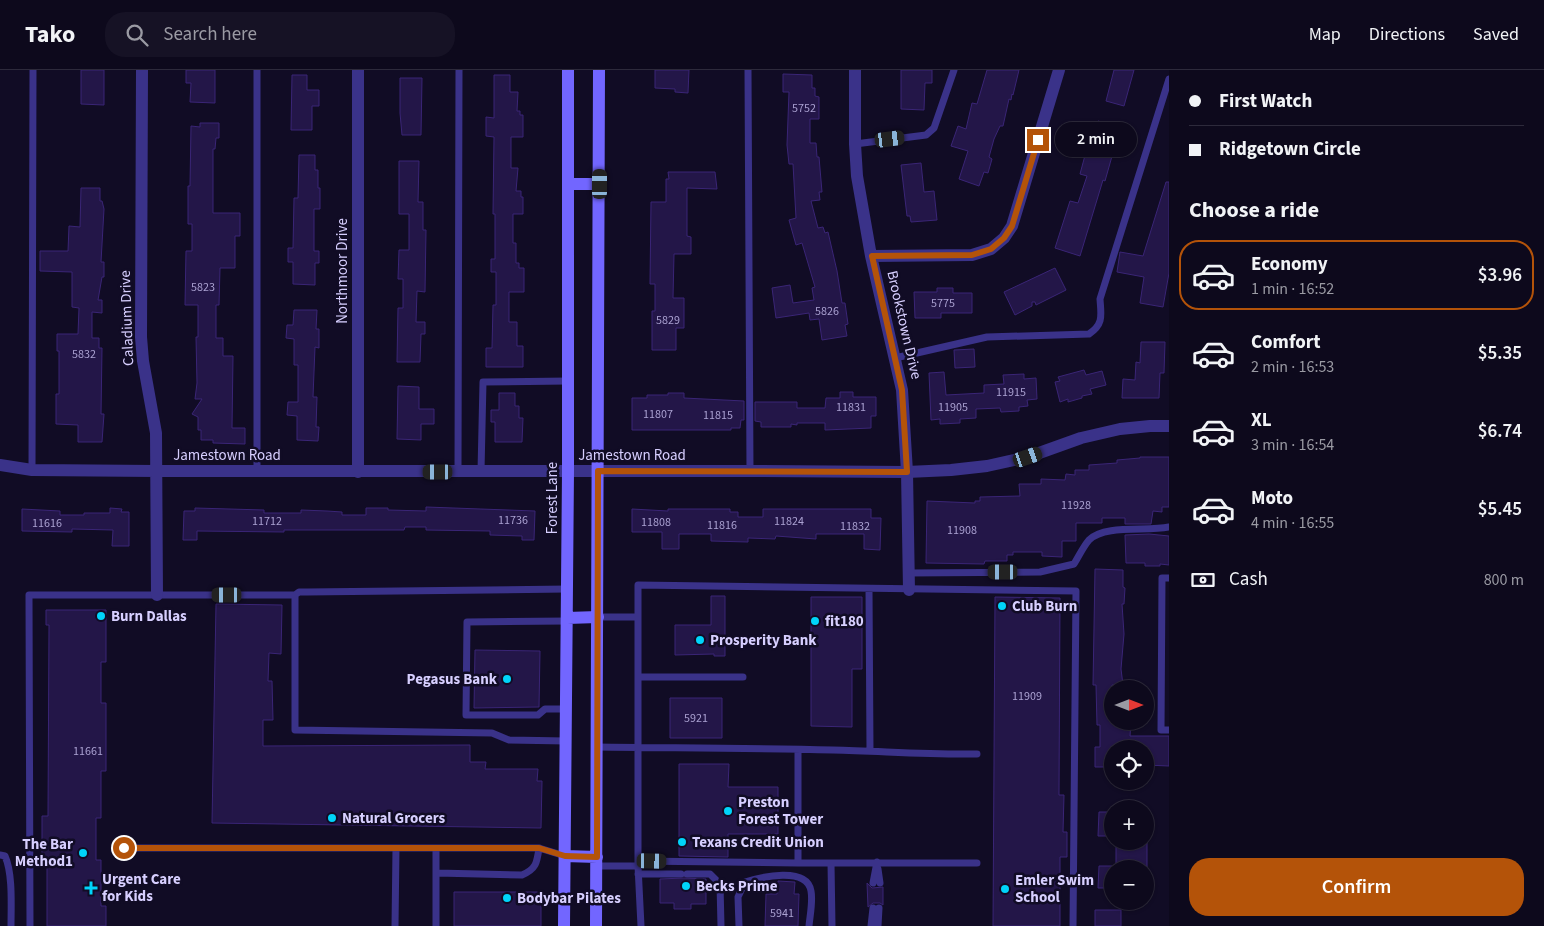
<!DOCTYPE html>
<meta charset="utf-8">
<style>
:root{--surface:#0d091c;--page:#161225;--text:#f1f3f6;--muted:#9a9aa3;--line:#2d2a3b;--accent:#b45309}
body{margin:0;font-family:"Source Sans 3",sans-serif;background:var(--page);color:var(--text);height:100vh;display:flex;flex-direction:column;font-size:19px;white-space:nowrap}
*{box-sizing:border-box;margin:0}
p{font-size:16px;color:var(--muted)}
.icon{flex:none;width:28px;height:28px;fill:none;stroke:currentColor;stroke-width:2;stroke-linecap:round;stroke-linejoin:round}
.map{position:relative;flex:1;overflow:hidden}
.panel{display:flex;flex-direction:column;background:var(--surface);width:375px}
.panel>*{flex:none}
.hud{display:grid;align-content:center;height:110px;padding:0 20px;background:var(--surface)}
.needle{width:32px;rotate:90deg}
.buttons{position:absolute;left:1104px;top:610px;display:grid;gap:10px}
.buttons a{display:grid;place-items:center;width:50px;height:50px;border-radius:50%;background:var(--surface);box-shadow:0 1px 4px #0004,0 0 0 1px var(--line);font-size:25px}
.end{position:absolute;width:22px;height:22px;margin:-11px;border:6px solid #b45309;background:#fff;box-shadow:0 0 0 2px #fff}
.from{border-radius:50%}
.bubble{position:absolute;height:35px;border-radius:18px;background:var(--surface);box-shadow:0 1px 4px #0004,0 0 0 1px var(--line);font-size:16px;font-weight:600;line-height:35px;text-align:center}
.car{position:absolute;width:15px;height:30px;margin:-15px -8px;border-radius:6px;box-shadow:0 0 4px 1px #0007;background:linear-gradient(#222 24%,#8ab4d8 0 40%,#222 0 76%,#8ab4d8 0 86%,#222 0)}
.hud b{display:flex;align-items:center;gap:18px;height:48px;font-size:19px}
.hud b+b{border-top:1px solid var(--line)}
.hud i{width:12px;height:12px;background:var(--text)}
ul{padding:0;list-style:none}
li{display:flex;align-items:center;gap:15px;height:70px;margin:0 10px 8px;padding:0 10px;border:2px solid transparent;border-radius:20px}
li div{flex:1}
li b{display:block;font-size:19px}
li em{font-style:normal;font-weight:600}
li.active{border-color:var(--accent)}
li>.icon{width:45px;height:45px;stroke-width:1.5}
h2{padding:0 20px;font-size:22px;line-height:60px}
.pay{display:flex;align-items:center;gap:12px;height:55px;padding:0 20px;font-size:19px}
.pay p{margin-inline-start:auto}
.cta{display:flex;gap:10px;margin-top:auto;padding:10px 20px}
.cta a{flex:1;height:58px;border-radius:20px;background:var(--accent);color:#fff;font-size:20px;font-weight:600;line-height:58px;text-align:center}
header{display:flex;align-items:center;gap:30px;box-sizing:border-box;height:70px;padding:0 25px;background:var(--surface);border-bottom:1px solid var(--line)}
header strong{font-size:24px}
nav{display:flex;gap:28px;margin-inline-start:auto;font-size:18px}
.search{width:350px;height:45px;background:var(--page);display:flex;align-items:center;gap:12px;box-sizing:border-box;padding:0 18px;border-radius:20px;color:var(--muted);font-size:19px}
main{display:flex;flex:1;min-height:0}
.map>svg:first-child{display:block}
.building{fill:#231648;stroke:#3a2576}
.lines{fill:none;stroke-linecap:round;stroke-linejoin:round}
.service{stroke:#3a3289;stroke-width:7}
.minor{stroke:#3a3289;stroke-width:12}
.secondary{stroke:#7266ff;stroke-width:12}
.route{stroke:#b45309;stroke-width:6}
.poi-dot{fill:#00d4fa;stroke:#110c25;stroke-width:2}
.labels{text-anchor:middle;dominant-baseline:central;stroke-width:5;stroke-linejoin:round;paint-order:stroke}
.number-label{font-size:12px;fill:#aaa1d1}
.street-label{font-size:15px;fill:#d7cfff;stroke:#110c25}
.poi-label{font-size:15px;font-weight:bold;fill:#d7cfff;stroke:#110c25;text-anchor:start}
</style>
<header>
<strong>Tako</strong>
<div class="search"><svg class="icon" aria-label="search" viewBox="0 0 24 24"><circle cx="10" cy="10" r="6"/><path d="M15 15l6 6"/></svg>Search here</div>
<nav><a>Map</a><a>Directions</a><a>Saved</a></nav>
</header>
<main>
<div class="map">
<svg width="1169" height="856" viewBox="0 0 1169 856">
<rect width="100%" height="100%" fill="#110c25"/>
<path class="building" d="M81,0H104V35L81,34Z
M186,0H215V33L190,32L191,13H186Z
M655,0H689L688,23L675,22V19L655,18Z
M901,0H932V13H925L924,40L901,39Z
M987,0H1019L1013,25L1012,24L1011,30L1009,29L1003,56H1000L994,69L989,87L992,89L988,103L984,102L979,116L959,109L968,81L951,76L958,56L966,59L972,33L977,34Z
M1114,0H1134L1124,36L1106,31Z
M783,4L812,5V18H815V26L819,27V49H810V73H816L817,87H819L822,122H819L820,130L811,131L818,158L823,157L825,163L828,162L837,201L842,233H845L848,254L845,255L847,266L822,270L819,249L810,250L809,243L776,248L772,218L790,215L793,233L814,230L812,218L815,217L802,173L796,175L789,150L796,148L793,94H789L787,75L789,22H783Z
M292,5H307V20H319V36H312V60H291Z
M494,5H510V22H518L517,41H520V45H523V67H511V98H518L516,121H521V127H523V144H513V173H516V193H519V198H524V222H509V252H517V276H523V297H486V278H492L493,235H496V202H491V189H495V144H493L494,67L486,66V47L494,48Z
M400,8H422L421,65H402L400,43Z
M1098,51L1115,56L1111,71L1116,72L1105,111L1103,110L1080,186L1055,178L1070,131L1078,133L1087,106L1080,104L1091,63L1094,64Z
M200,53H219V68H216L215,79H213V143H240V166H235V198H220L219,235H216V268H223V286H233L232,358H245V374L213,373V370H201V360H198V347L192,344L202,329H195L197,313L196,267H198V235H185L186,181H192V154H188V116H190L191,56L200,57Z
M299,85H315V100H318V118H320V139H314V181H319V193H315V215L293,214V192H288V178H293L294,128H298Z
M399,91H419L418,132H423V160H426L425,222L417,221L416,252H425V264H421L420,292H397L398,238H403V209H398L399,180H409V144H399Z
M921,93L924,122L934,121L937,150L911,152L910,146H907L901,95Z
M668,102H715L717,119L687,118V166L691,167V184H674L673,228H684V258H676V280H652V241H655V214H650L651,132H666V109H669Z
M1166,112H1169V203L1163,237L1140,233L1144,207L1117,202L1120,182L1143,186Z
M81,118H100V131H102L104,139L101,192H104V207H102L98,230H102V243L92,242V268H99V278H102L101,344H104L102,372H78V355L56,354V324H59V281H57V264H78L79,238L72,237V202L40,201V181H68L69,156L80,157Z
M1055,198L1066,220L1036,235L1035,232H1032V236L1015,245L1004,222Z
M937,218H953V223H972V243H941V248H915L914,222H937Z
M294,240H317L316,259H319V278L315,277L313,327H317L316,357H319L318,371L297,370V346L287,345L288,332H298V295H294V269L286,268L287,255H293Z
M1141,272H1165L1164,303H1160L1159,328H1122L1123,309L1135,310L1136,292L1140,293Z
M974,279L975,297L955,298L954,280Z
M1084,300L1086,305L1102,301L1106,315L1090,319L1092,324L1082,326V328L1068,332V329L1060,332L1055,312L1060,311L1058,307Z
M944,302L946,325L984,323V315L1004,314L1003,305L1024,304V309L1036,308L1037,329L1027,330L1028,336L1019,337V341L1001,342L1000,338L976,339V348L960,349V353L940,354V349L931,350L929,303Z
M398,316L419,317V339H434V354H421V370L397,369Z
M840,322H853V327H876V346H871V358L825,360V353H797V355L791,354V357H761V352L755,351V332H797V338H825L826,328H840Z
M499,323H515V336H519V348H523L522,372H495V352H491V340H499Z
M668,323H684V328L744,331V350H741L740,358H731V360H632V328H647V325H668Z
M1140,387H1169V437H1162V442L1153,441L1151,454H1125V448H1102V453H1076V471H1062V487L1042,486V482H1013V485H1007V491H985L984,494L926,493L927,431L975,433V431H980V427L1020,426L1019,414H1041V409L1065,410L1066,404L1075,405V400H1089V395L1117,393V390L1140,388Z
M426,437L535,441L534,470H522V466L490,465V461L426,460V457H405L404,460H284V462L197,461V470H183L184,441H195V438L264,440V443H301V440L327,441L342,442V445H366V438H388V440L426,441Z
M110,438L122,439L121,442H129V476H112L113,460L72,459V462L22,461V439L60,441V445H84V443H110Z
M632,439L668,441V439H730V442H738V447H763V439H871V448H881L880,480L864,479V464H816V469L776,466L775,469L748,468V472L711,471V464H679V479H662V462H632Z
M1149,464L1169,466V495L1160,494V496H1145V493H1126L1125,465Z
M1095,499L1123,500V517L1125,518L1124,534H1122L1124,564L1121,599L1123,615H1112V651H1131L1130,666H1169V696L1145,695V679H1112V697H1095V677H1100V655H1097L1096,615H1093Z
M711,526H725V586H714V584L675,585V555H711Z
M811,527H862V599H852V657L811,656Z
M995,527L1060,528L1059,725H1064L1063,762H1067V787H1060V856H993Z
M216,534L282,535L281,584L269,583L268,611H272L273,650H263V676L470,675V692H486L485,699H538L537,711H542L541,758L212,753Z
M46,540H106V592H101V633H106V701H101V748H96V790H101V836H106V856H47V793H42V746H48L49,555H46Z
M475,580L540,581L539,637L474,638Z
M670,628H722V668H670Z
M679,694H729L728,717H778V764H728V787L679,786Z
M1099,742H1112V766H1098Z
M1116,771H1147V799H1116Z
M1099,796H1112V818H1098Z
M684,808L706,809V834H691V839H674V833H660V809Z
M778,811L795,812L794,824H799L798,856H765L766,824H777Z
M867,813L872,818L883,817V835L880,833H873L868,837Z
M454,822H541V856H454Z
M1095,840H1121V856H1095Z"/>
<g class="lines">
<path class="service" d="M748,0L750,401
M855,74L926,65L934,58L954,0
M895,288L987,267L1089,264C1104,254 1101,245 1100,229L1169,9
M32,400L33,0
M257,401V0
M458,401L459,0
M481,401L483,312L568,311
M908,503L1040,502L1074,494C1079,486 1083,477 1089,470C1105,454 1147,462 1169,457
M1169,508H1162L1161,660H1169
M869,519L870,681
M295,525L299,522H307L567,519
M598,547H638V515L1076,521L1073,856
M638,547V796L641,856
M638,607H743
M566,639H545L538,645H466L467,552L567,551
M597,677C676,678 754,678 833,680C881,681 928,685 977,684
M798,680V793
M124,778H539L565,786
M436,778V856
M0,785L5,786C13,804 11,836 11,856
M638,791L798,793H977
M831,793L832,856
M597,796H638
M878,799L880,813
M437,803L522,805C536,799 537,793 539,778
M638,804H681
M687,804H710L720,814L721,856
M873,813L877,792
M30,856L29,525H295V660L492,663L509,670L566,671
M395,856L396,778
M739,856L738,827L745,812C761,807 807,796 811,821C813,832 810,845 809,856
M871,856L873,838
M878,856L879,838"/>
<path class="minor" d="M142,0L141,267L143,291L156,363L157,525
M358,0V402
M855,0V74L857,106L871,186L902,320L907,402L909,520
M871,186L972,185L991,179L1004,168L1012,156L1059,0
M0,395L32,400L156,401H750L907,402L951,400L987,396L1028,387L1081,368L1120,359L1150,356H1169"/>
<path class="secondary" d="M568,114H600
M567,548L598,547
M565,786L597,787
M564,856L568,401V0
M596,856L599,0"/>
</g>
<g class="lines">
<path class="route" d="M124,778H539L565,786L597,787L598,401L907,402L902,320L872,186L972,185L991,179L1004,168L1012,156L1038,70"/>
</g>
<g class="poi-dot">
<circle cx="1002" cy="536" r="5"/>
<circle cx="101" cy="546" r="5"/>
<circle cx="815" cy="551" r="5"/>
<circle cx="700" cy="570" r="5"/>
<circle cx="507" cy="609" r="5"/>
<circle cx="728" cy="741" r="5"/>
<circle cx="332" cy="748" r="5"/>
<circle cx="682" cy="772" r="5"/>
<circle cx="83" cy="783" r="5"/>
<circle cx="686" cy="816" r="5"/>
<path d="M88.5 810.5h5v5h5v5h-5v5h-5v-5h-5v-5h5z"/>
<circle cx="1005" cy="819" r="5"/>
<circle cx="507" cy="828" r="5"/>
</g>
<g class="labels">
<g class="number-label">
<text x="804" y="38">5752</text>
<text x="203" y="217">5823</text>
<text x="943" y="233">5775</text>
<text x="827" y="241">5826</text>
<text x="668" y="250">5829</text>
<text x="84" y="284">5832</text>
<text x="1011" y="322">11915</text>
<text x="851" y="337">11831</text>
<text x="953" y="337">11905</text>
<text x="658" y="344">11807</text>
<text x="718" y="345">11815</text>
<text x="1076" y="435">11928</text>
<text x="513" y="450">11736</text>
<text x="267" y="451">11712</text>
<text x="789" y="451">11824</text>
<text x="656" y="452">11808</text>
<text x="47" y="453">11616</text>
<text x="722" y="455">11816</text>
<text x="855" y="456">11832</text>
<text x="962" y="460">11908</text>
<text x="1027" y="626">11909</text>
<text x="696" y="648">5921</text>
<text x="88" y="681">11661</text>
<text x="782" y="843">5941</text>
</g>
<g class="street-label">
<text transform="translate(342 201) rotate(-90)">Northmoor Drive</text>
<text transform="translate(127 248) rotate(-92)">Caladium Drive</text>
<text transform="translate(904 255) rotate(77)">Brookstown Drive</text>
<text x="227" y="385">Jamestown Road</text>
<text x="632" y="385">Jamestown Road</text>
<text transform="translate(552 428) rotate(-90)">Forest Lane</text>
</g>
<g class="poi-label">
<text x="1012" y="536">Club Burn</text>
<text x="111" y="546">Burn Dallas</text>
<text x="825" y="551">fit180</text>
<text x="710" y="570">Prosperity Bank</text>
<text x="497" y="609" text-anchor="end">Pegasus Bank</text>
<text x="738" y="732">Preston<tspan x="738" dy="17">Forest Tower</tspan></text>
<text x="342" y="748">Natural Grocers</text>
<text x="692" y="772">Texans Credit Union</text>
<text x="73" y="774" text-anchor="end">The Bar<tspan x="73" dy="17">Method1</tspan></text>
<text x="102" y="809">Urgent Care<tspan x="102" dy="17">for Kids</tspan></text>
<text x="1015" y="810">Emler Swim<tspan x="1015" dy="17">School</tspan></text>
<text x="696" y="816">Becks Prime</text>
<text x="517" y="828">Bodybar Pilates</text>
</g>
</g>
</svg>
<div class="buttons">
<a><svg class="needle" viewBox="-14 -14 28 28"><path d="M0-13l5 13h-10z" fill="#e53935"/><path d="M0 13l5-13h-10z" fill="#9a9aa3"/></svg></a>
<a><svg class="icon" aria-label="locate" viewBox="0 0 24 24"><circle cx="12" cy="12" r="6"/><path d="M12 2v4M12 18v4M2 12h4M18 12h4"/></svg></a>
<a>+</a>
<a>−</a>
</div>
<i class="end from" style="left:124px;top:778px"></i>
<i class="end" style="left:1038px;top:70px"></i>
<div class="bubble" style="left:1055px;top:52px;width:82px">2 min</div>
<i class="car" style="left:890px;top:69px;rotate:83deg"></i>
<i class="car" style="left:600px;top:114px;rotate:0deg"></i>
<i class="car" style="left:1028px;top:387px;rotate:71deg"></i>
<i class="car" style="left:438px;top:402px;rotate:270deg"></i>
<i class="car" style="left:1003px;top:502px;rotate:270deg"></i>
<i class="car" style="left:227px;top:525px;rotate:270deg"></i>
<i class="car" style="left:652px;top:791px;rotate:91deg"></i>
</div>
<section class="panel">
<div class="hud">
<b><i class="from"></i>First Watch</b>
<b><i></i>Ridgetown Circle</b>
</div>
<h2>Choose a ride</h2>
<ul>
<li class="active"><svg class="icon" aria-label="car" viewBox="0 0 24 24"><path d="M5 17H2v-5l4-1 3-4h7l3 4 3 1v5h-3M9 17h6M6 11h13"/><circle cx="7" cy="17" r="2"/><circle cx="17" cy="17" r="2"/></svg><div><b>Economy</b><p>1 min · 16:52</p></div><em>$3.96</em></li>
<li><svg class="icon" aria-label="car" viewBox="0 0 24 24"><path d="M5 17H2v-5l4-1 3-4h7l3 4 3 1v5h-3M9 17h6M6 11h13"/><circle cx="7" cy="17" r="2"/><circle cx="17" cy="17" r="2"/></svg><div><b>Comfort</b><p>2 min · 16:53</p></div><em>$5.35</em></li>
<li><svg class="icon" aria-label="car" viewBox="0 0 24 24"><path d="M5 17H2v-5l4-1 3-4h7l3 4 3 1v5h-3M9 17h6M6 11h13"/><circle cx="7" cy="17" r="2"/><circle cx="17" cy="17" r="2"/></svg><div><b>XL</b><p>3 min · 16:54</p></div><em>$6.74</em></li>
<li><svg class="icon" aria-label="car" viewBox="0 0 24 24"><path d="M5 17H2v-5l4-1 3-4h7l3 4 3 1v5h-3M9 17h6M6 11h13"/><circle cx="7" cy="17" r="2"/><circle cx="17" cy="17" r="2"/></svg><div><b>Moto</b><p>4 min · 16:55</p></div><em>$5.45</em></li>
</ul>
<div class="pay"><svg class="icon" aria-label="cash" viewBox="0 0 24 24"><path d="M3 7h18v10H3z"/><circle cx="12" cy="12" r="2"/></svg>Cash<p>800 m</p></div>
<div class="cta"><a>Confirm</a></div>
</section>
</main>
